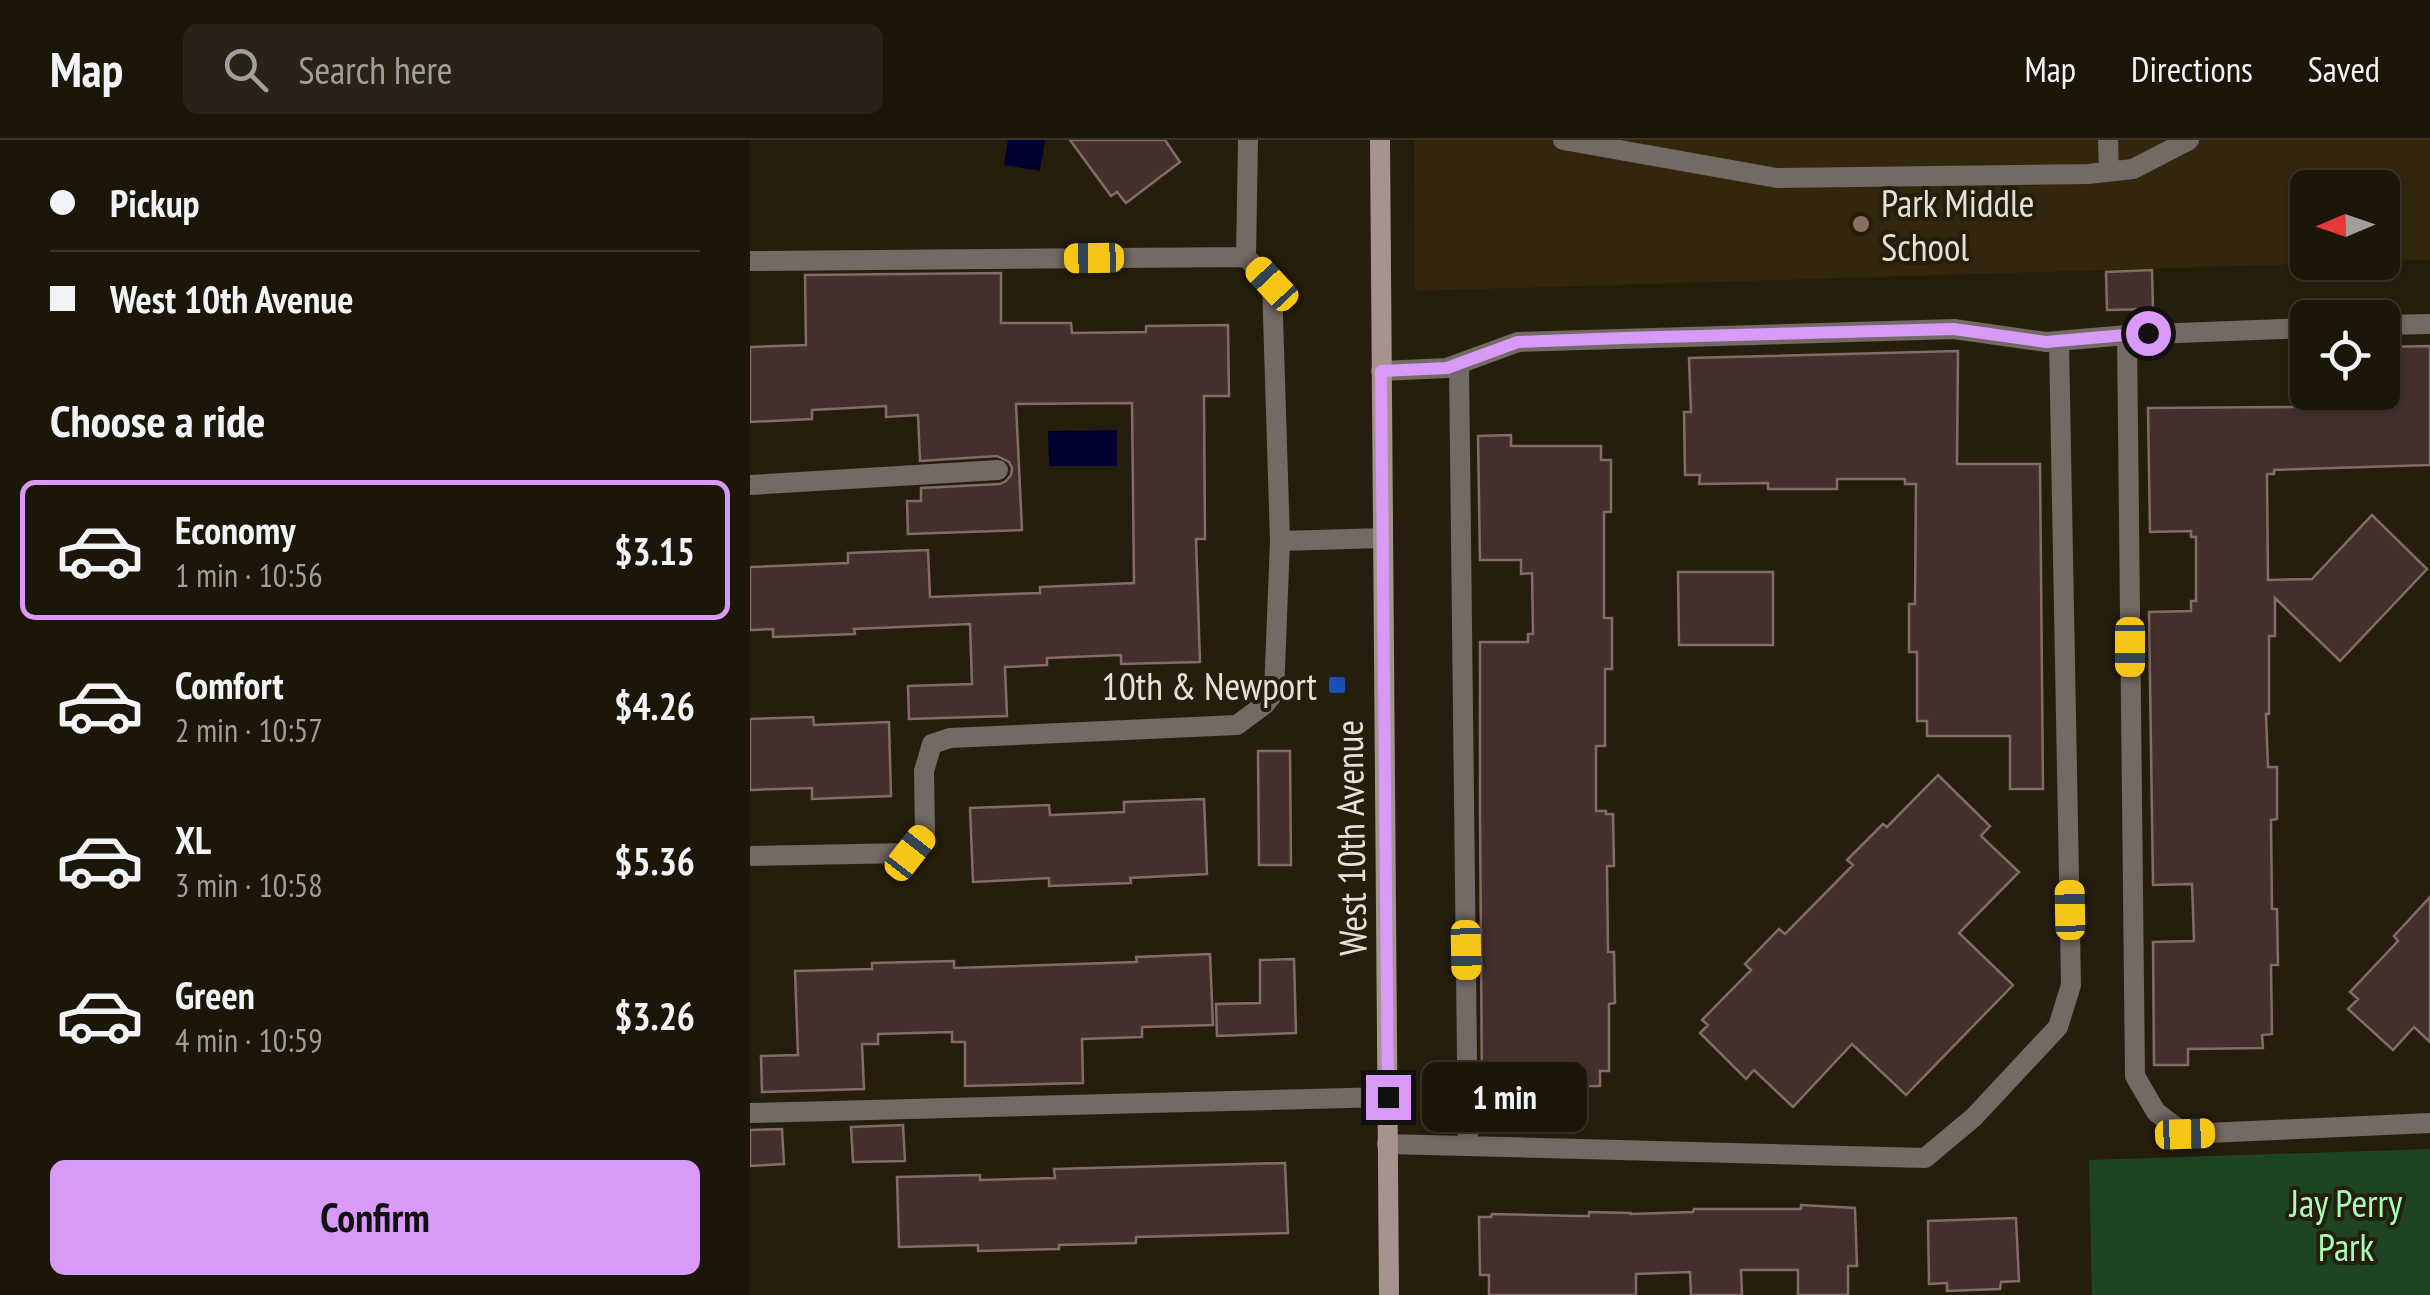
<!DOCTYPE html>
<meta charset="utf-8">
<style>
:root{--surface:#1c1609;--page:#292317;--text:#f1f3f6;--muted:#a09f9c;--line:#3a352a;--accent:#d99af7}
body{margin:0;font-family:"PT Sans Narrow",sans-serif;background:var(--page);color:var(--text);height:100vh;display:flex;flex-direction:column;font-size:38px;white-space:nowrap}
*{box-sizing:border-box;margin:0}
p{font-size:32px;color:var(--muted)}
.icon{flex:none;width:55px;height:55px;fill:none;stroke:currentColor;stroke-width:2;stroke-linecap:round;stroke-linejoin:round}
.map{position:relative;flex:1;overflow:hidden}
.sheet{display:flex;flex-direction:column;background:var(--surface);width:750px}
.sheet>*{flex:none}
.top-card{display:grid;align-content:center;height:220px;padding:0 50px;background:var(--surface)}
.needle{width:65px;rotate:268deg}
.fabs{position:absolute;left:1540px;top:30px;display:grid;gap:20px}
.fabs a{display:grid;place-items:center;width:110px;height:110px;border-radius:15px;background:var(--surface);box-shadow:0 2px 8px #0004,0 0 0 2px var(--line);font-size:50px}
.end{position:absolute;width:45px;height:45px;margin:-22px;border:12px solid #d99af7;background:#111;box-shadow:0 0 0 5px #111}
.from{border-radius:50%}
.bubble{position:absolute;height:70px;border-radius:15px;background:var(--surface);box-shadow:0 2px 8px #0004,0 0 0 2px var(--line);font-size:32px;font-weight:600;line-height:70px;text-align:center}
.car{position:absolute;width:30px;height:60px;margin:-30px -15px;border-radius:12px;box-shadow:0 0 8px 2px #0007;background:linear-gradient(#f5c518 24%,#345 0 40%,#f5c518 0 76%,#345 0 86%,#f5c518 0)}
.top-card b{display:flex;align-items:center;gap:35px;height:95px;font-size:38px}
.top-card b+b{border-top:2px solid var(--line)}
.top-card i{width:25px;height:25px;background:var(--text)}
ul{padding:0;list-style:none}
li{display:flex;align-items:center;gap:30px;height:140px;margin:0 20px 15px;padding:0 30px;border:5px solid transparent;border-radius:15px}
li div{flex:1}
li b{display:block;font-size:38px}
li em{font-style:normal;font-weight:600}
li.selected{border-color:var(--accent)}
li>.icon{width:90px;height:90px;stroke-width:1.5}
h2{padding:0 50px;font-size:45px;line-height:120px}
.button{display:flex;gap:20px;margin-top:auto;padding:20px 50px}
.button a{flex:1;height:115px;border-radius:15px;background:var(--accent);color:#111;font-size:40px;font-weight:600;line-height:115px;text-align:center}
header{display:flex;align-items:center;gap:60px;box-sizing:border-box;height:140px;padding:0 50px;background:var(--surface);border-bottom:2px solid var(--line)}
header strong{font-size:48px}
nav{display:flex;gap:55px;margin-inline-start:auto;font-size:35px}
.search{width:700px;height:90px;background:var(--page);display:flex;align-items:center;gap:25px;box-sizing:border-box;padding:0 35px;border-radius:15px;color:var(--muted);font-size:38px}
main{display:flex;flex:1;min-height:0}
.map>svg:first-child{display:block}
.built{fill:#32260d}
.green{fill:#1d4524}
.water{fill:#000030}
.building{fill:#452f2d;stroke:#846b68;stroke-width:2.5}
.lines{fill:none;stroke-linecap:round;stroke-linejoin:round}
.service{stroke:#736965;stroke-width:20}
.secondary{stroke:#a4948d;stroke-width:20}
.route{stroke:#d99af7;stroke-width:12}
.education-dot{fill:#8d6e63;stroke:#261e0c;stroke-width:4}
.transit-dot{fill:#1a4fb4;stroke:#261e0c;stroke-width:4}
.labels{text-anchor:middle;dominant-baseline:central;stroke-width:8;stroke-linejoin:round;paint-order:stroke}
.poi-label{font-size:38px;fill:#e6e1d6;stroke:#261e0c;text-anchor:start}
.street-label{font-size:38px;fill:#e6e1d6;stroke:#261e0c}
.park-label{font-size:38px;fill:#a9fcb3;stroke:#261e0c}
</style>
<header>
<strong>Map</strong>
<div class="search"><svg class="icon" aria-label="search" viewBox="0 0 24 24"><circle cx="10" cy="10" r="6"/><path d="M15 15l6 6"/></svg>Search here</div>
<nav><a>Map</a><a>Directions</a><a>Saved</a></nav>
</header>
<main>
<section class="sheet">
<div class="top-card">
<b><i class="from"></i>Pickup</b>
<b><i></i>West 10th Avenue</b>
</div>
<h2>Choose a ride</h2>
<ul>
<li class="selected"><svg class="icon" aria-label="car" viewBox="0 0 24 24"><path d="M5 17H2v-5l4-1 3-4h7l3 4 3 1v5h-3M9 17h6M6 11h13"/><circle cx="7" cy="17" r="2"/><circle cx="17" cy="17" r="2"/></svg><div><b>Economy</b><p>1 min · 10:56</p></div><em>$3.15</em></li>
<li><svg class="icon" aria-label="car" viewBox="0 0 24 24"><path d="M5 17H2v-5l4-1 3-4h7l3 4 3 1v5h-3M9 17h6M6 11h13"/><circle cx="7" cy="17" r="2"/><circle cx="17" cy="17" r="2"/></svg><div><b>Comfort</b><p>2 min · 10:57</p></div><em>$4.26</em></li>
<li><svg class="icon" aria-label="car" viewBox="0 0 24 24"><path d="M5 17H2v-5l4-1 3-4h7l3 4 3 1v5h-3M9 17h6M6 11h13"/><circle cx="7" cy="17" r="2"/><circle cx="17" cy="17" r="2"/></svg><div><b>XL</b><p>3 min · 10:58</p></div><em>$5.36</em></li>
<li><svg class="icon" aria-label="car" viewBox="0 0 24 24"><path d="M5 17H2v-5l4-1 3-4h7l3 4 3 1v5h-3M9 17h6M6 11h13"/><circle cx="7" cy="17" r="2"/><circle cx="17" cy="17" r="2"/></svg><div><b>Green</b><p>4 min · 10:59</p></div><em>$3.26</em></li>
</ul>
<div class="button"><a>Confirm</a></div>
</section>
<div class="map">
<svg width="1680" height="1155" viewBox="0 0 1680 1155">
<rect width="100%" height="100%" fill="#261e0c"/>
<path class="built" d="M664,0H1680V120L1633,121L1632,48H1558V122L1585,123L665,151Z"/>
<path class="green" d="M1680,1009V1155H1342L1339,1020Z"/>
<path class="water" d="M258,0H295L290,31L254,25Z
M367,290V326H299L298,291Z"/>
<path class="building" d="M320,0H415L430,22L376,63L367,52L361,56Z
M1402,130L1403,169L1357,170L1356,132Z
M251,133V183H321L322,193L396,192V186L478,185L479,256H454L455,399H446L450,522L371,524V515L297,518V525L255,527L257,576L159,579L158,546L222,544L220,484L104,489L105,494L23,497V489L0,490V427L98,423V413L178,410L180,457L290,453V447L384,443L382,263L266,264L272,390L158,394L157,361H171V348L250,344L256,341L261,335L262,328L259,322L247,316L170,321L168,275L136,277V266L62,270V279L0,282V207L56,205L55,135Z
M1680,206V325L1524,330V334H1517L1518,440L1562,439L1622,375L1677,429L1590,521L1525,458V496H1519V574H1516L1518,627H1527V679L1521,680L1522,769H1527L1528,825H1521L1522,894L1512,895L1513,908L1438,909V925H1404L1403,802L1444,801L1442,744L1403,745L1399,472L1441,471V461H1446V397H1441V391L1400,392L1398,268L1553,267V258L1583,257V252H1632V207Z
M1208,211L1207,324H1290L1293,649H1260V596H1177V581H1167V512H1159V464H1165L1166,344H1155V339H1087V349H1018V343L949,344L950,335H935L934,272H941L939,218Z
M761,295V306H851V320H861V372H854V478H862V529H855V606H846V671H856V674H863L864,726H857L858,812H864L865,863L859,864V931H850V946L765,947V957L732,956L730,671V502H778V494H783L782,433L771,434V420H730L728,296Z
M928,432H1023V505H929Z
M63,577L64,585L139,582L141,656L62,659V648L0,650V579Z
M508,611H540L541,725H509Z
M1188,635L1240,686L1231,696L1269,732L1209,793L1263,845L1156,955L1102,904L1043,967L1004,930L996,939L950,893L958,885L952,880L1001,830L995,824L1029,789L1035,794L1103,725L1097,720L1133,684L1137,687Z
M454,659L457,734L380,738L381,743L299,746V738L223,742L220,668L299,665L300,675L374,672V662Z
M1680,757V902L1664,887L1643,910L1598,869L1608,859L1600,852L1648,801L1644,796Z
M460,814L463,885L392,887V897L332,899L333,943L215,946V902H202V892L128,894V904H112L114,949L12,952L11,916L48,915L45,831L122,829V823L204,821V828L387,822L386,817Z
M544,819L546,893L467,896L466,864L510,863V820Z
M153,985L155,1021L103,1022L101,987Z
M32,989L34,1024L0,1026V990Z
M535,1023L538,1093L386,1097V1103L309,1105V1109L228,1111V1105L149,1107L147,1037L230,1035V1040L305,1038L304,1029Z
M1051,1065L1105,1068L1107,1126H1098V1155H1048V1130H991L992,1155H941L940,1132L886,1134V1155H739V1135H730L729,1077H741L742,1074L827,1076H839V1072L881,1073V1074L943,1072L944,1069H1051Z
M1266,1078L1269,1141L1251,1142L1250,1149L1197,1151V1143L1179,1144L1178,1081Z"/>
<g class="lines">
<path class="service" d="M813,0L1027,38L1338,34L1383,29L1439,0
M1358,0L1359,32
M0,121L496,117
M1632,185L1680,184
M1558,188L1377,195L1385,936L1406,972L1435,994L1680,983
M709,224L718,1006
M631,231L697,228L768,202L1204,189L1296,202L1377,195
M0,345L248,330
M530,401L633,398
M0,716L159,713L175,693L174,631L182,604L200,598L487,585L514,565L524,553L530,401L522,144L496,117L498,0
M0,973L637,957
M637,1004L1175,1018L1224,977L1308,887L1321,845L1309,201"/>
<path class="secondary" d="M630,0L639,1155"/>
</g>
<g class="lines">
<path class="route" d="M638,957L631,231L697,228L768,202L874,198L1204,189L1296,202L1398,193"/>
</g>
<circle class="education-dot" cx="1111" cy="84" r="10"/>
<rect class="transit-dot" x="577" y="535" width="20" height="20" rx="5"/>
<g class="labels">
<g class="poi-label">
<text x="1131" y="62">Park Middle<tspan x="1131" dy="44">School</tspan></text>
<text x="567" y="545" text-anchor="end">10th &amp; Newport</text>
</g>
<g class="street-label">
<text transform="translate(600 698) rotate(-91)">West 10th Avenue</text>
</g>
<g class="park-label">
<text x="1596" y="1062">Jay Perry<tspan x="1596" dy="44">Park</tspan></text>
</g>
</g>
</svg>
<div class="fabs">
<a><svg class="needle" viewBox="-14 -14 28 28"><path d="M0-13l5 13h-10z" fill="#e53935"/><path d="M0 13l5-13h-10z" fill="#a09f9c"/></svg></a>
<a><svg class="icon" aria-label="locate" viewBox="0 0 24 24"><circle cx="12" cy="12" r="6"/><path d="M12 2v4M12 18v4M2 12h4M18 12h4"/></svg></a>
</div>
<i class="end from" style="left:1398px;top:193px"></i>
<i class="end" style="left:638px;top:957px"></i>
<div class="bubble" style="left:672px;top:922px;width:165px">1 min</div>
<i class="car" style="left:344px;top:118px;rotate:269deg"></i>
<i class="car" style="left:522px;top:144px;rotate:317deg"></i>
<i class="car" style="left:1380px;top:507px;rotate:180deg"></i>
<i class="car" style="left:160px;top:713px;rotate:38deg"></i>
<i class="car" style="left:1320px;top:770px;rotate:359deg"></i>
<i class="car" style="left:716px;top:810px;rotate:179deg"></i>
<i class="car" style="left:1435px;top:994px;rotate:88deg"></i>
</div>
</main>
